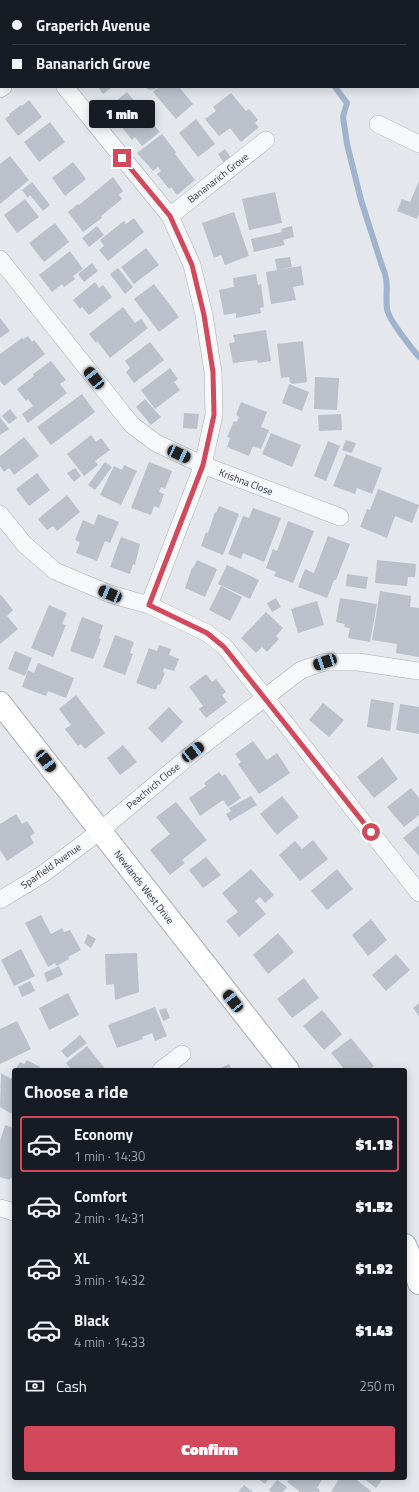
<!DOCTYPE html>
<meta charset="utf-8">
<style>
:root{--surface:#171b24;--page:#20242c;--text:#f1f3f6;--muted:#9ea1a6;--line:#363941;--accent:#d1495b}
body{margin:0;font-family:"Titillium Web",sans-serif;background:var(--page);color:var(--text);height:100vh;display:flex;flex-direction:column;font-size:15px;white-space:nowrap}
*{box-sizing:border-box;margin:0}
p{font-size:13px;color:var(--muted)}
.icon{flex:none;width:22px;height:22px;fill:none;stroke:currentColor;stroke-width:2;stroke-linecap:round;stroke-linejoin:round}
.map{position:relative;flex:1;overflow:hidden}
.sheet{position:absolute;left:12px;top:1068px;width:395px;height:412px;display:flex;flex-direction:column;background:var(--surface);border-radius:4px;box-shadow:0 2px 10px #0003}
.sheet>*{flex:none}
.hud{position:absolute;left:0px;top:0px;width:419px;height:88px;box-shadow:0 2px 10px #0003;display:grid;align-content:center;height:88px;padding:0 12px;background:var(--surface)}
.end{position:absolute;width:18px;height:18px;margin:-9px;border:5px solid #d1495b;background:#fff;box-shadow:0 0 0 2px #fff}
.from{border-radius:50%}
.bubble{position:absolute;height:28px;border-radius:4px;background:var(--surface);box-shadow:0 2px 10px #0003;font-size:13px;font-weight:800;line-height:28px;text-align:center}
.car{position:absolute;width:12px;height:24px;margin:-12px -6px;border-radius:5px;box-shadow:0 0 3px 1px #0007;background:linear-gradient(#222 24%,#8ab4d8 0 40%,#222 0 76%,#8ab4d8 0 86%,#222 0)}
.hud b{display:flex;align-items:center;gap:14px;height:38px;font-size:15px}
.hud b+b{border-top:1px solid var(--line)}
.hud i{width:10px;height:10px;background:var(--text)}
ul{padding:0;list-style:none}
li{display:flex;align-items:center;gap:12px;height:56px;margin:0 8px 6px;padding:0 4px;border:2px solid transparent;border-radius:4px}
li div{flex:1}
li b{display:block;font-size:15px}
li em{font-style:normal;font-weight:800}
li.selected{border-color:var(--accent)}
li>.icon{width:36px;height:36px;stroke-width:1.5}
h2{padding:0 12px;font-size:18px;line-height:48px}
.pay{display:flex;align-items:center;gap:10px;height:44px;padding:0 12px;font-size:15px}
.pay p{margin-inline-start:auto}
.button{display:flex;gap:8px;margin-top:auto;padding:8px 12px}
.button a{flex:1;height:46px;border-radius:4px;background:var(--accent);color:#fff;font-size:16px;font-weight:800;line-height:46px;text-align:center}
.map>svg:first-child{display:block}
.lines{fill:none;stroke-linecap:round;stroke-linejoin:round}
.stream{stroke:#9fb4cc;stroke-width:6}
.building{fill:#bbc0ca}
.street-casing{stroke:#a9aeb7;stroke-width:18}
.secondary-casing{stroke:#a9aeb7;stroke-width:24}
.street{stroke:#f7f8fa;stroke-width:17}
.secondary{stroke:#fff;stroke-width:22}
.route{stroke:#d1495b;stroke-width:5}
.labels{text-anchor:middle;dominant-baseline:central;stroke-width:3.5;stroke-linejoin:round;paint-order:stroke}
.street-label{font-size:10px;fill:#2b3445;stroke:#f4f6f9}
</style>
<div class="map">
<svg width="419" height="1492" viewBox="0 0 419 1492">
<rect width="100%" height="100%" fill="#e4e7ec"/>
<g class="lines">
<path class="stream" d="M305,1V0
M335,87L347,103L343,117L347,144L361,200L382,266C390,282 385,293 387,309C389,321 411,347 419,357"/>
</g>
<path class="building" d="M98,87H112L103,94Z
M144,87H158L155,89L150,90Z
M159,87H179L193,104L176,119L153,92Z
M127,92L160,132L142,146L135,137L132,140L120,125L124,123L118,115L110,121L102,112Z
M231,93L246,111L249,109L258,120L255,123L259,127L241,142L230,128L219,136L205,119L216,111L213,107Z
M29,100L42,117L18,136L5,119L10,115L9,114L21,105L22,106Z
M196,119L215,144L198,157L179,133Z
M50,122L65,142L39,162L24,142Z
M162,134L176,152L175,154L195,180L177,195L171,187L169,189L157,174L161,171L158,167L153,171L137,153Z
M225,149L231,158L224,163L218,154Z
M10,156L29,180L0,204V164Z
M73,162L86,179L65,196L52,178Z
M113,177L123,191L119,195L122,199L101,216L102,218L83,232L68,212L78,204L79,205Z
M419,181V214L417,219L397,211L402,199L410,202Z
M32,182L50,205L43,211L30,195L28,198L22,190Z
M275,192L282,223L249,230L242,199Z
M25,199L39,217L17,233L4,215Z
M234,212L249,256L225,265L221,255L214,258L202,223Z
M134,218L144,232L108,261L99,250L104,246L100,240L124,221L126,224Z
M55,223L69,242L44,262L29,243Z
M97,226L104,235L89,247L82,238Z
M292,226L294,237L283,240L285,245L254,252L251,239L282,232L283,236L281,229Z
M146,248L159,265L134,284L121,267Z
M70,251L83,269L73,276L75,279L64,287L62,284L52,292L39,275Z
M290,257L292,267L277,270L275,259Z
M92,263L98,271L84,282L78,274Z
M301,266L304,285L293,287L296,300L271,304L266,272Z
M118,268L133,287L125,294L110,274Z
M256,274L258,285L261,284L264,307L260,308L261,313L236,318V313L224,315L219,290L234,287L233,278Z
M95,282L99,288L103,285L112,297L89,315L82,307L80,309L73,300Z
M154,284L179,317L159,332L134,299Z
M123,307L135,323L141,319L148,328L110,358L97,341L96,343L89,334Z
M0,318L10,331L0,338Z
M266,330L271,361L258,363L257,360L233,363L229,343L235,342L233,335Z
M28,336L32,342L34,340L45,354L4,386L0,381V354L22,338L23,339Z
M303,341L307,382L292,384L290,382L289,377L281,378L277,344Z
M150,342L164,360L134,383L126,372L130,368L125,361Z
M51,361L66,380L60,384L67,393L28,423L22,414L33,406L28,399L26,401L17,389L34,376L33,374Z
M170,368L178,379L174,382L180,390L155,409L141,390Z
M315,377L339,378L337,410L314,409Z
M289,384L309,392L302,411L282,403Z
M82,394L95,412L51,445L37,427Z
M145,399L161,417L151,425L136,407Z
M241,402L267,412L261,427L269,430L261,449L253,446L249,456L227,447L230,438L227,437L234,421L237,422L239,417L236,415Z
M10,409L17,418L9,424L2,416Z
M184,413L199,414L197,429L183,428Z
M341,414L342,430L319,431L318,415Z
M0,417L9,429L0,435Z
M271,433L301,445L292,467L262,454Z
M91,435L96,442L101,438L110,450L95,461L98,465L84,476L67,454Z
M24,437L39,456L14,475L9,468L4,472L0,466V456Z
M346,440L356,443L352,453L342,450Z
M328,441L340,446L326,481L314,476Z
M346,454L382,468L372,494L357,488L355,494L333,486Z
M105,462L112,467L95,490L88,485Z
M149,462L172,471L165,489L161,487L159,492L164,494L159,508L154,506L151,515L131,508Z
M124,465L137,471L121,505L100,495L114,466L122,470Z
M75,468L81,476L74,482L67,473Z
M37,473L50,490L29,506L16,489Z
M378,489L419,505L412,523L395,516L387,538L360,527L367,509L370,510Z
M67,495L80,512L57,531L53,526L47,530L38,519Z
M219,506L239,514L223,555L201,546L206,532L208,533L215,512L216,513Z
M253,508L281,518L264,562L243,553L241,559L228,554L243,516L249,518Z
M98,514L119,522L110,543L105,541L97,561L76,553L80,542L75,540L83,520L94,525Z
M288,521L314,531L293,583L274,576L276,572L266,568L273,549L277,551Z
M328,536L350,544L336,580H334L327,598L298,587L305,569L314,573Z
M121,537L140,544L135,565L133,564L130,574L110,567Z
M197,560L217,569L205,597L185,588L192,568H193Z
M377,560L416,564L415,577H408L407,586L375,583Z
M227,565L259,580L250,599L218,584Z
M347,574L368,577L366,589L346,586Z
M221,586L242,597L230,621L209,610Z
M380,591L411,596L410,607L419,608V657L396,653L397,644L372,640Z
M0,595H1L13,610L7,616L18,629L0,644Z
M276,598L281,607L272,612L267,603Z
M340,598L377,604L370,642L348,638L350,628L344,627L345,624L336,622Z
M317,601L324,625L298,633L291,609Z
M49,605L67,613L62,624L66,625L53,657L31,648Z
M266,612L283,628L276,636L279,639L267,652L262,647L256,653L241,638Z
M82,617L103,625L99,638L101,639L93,659L70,651Z
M115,635L134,642L130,653L133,654L125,675L103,667Z
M159,645L171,649L169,655L179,659L174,671L164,668L163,672L165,673L160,685L158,684L156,690L136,683L149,648L157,651Z
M15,651L32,658L25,676L8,669Z
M38,663L74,678L66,698L48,691L46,696L22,687L28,670L34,673Z
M206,674L212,682L216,679L226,692L222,695L227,702L206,718L199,709L203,706L189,687Z
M76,695L105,733L85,749L81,744L78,746L65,729L71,725L59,709Z
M371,699L394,703L390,731L367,727Z
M323,703L344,720L329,737L309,720Z
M400,704L419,707V734L396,730Z
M169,707L183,722L162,743L148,728Z
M253,741L267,760L277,753L290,773L259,794L238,764L241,762L235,754Z
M123,745L137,762L120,775L107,758Z
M382,757L398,779L374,798L357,777Z
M219,772L222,776L225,774L241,798L228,807L223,800L200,816L189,798L206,786L204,783Z
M411,788L419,798V815L404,827L387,807Z
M251,796L257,805L230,821L226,814L231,811L229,808Z
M282,796L299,817L277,835L260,814Z
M176,802L207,840L182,860L185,863L170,875L150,850L170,834L156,817Z
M16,814L22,824L27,821L35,833L30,836L34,843L7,861L0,850V824Z
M419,825V856L403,838Z
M313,840L328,859L300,881L279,855L295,841L302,849Z
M206,857L221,875L203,888L189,870Z
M251,869L274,895L265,903L260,897L255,901L266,914L239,937L226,921L238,912L222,893Z
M337,869L353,889L327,910L311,891Z
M41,915L51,934L62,928L64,932L70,930L81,950L68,957L69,959L57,966L55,963L48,967L25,923Z
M371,919L387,940L368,956L352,935Z
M278,933L294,952L268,974L253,955Z
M88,934L96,939L91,948L84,943Z
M21,949L35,976L14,986L1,960Z
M137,953L139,992L115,1000L114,984L106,985L105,954Z
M396,954L410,970L386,991L372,975Z
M59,966L63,975L47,982L44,973Z
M304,978L319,998L292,1018L277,999Z
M30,981L35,991L22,997L18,987Z
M68,993L79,1015L49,1030L39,1008Z
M419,1003V1016L413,1008Z
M155,1007L167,1036L155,1041L152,1033L142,1037L143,1039L117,1048L108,1025Z
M166,1008L170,1018L163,1021L159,1010Z
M322,1010L342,1034L324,1050L303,1026Z
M17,1021L31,1049L0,1064V1029Z
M80,1035L87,1043L67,1058L61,1051Z
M351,1038L374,1066L369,1070H345L331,1053Z
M87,1046L106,1070H67L70,1068L66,1063Z
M27,1060L40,1067L38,1070H15L20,1062L24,1064Z
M229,1064L232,1070H217Z
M1,1073L11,1079L14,1073V1115L0,1107Z
M5,1125L14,1128V1179L10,1178V1180L0,1177V1141Z
M257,1478H269L265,1484Z
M290,1478H323L317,1488L320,1490L319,1492H299V1491L287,1482Z
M338,1478H354L371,1491V1492H331L339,1479Z
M363,1478H383L376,1488Z
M277,1480L287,1487L283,1492H271L269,1490Z
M244,1485L253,1492H238Z"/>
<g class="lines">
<defs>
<path id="street" d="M113,1L115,0
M0,5L1,7
M65,87L170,216L192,265L204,315L213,372L214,415L203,465L149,605
M0,89L3,87
M378,124L419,144
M170,216L266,140
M0,259L132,425L156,443L203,465L340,517
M0,514L24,544L55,571L110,594L149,605L207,633L225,647L419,893
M0,900L43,874L100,831L193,753L301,670L325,662H358L419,671
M161,1070L182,1054
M0,1208L14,1212"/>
<path id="secondary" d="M0,703L288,1070
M405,1245L413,1264L419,1283"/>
</defs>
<use href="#street" class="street-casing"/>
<use href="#secondary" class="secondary-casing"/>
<use href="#street" class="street"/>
<use href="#secondary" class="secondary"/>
</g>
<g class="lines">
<path class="route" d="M122,158L170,216L192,265L204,315L213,372L214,415L203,465L149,605L207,633L224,647L371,832"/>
</g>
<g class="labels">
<g class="street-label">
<text transform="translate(218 178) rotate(-38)">Bananarich Grove</text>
<text transform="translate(246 482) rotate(21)">Krishna Close</text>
<text transform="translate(153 786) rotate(-40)">Peachrich Close</text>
<text transform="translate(51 866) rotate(-35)">Sparfield Avenue</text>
<text transform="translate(144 887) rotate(52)">Newlands West Drive</text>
</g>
</g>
</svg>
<i class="end from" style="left:371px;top:832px"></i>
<i class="end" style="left:122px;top:158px"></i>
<div class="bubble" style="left:89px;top:100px;width:66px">1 min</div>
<i class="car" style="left:94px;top:378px;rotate:322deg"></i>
<i class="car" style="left:179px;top:454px;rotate:115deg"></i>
<i class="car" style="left:110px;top:594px;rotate:293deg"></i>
<i class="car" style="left:325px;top:662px;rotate:251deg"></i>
<i class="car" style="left:193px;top:752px;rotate:52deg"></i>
<i class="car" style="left:46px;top:761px;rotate:142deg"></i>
<i class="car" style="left:233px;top:1001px;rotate:322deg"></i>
<div class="hud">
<b><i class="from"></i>Graperich Avenue</b>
<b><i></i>Bananarich Grove</b>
</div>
<section class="sheet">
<h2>Choose a ride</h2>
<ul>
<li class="selected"><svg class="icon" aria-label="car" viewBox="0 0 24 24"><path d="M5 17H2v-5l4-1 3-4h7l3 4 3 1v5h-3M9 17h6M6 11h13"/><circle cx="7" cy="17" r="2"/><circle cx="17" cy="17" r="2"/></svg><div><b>Economy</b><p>1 min · 14:30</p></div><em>$1.13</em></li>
<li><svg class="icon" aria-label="car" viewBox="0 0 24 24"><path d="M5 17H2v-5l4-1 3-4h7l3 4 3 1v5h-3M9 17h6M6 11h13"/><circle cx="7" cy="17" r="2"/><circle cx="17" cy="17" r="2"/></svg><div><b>Comfort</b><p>2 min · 14:31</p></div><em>$1.52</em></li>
<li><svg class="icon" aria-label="car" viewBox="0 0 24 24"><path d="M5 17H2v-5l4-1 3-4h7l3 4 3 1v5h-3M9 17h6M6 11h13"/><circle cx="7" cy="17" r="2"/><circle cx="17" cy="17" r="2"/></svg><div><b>XL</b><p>3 min · 14:32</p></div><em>$1.92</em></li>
<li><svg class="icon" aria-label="car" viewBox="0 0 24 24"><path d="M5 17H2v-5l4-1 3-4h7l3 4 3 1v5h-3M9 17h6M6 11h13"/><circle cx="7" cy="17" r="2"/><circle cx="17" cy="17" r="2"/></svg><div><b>Black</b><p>4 min · 14:33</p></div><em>$1.43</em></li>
</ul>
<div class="pay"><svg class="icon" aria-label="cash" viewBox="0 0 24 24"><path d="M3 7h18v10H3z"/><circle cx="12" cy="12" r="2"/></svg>Cash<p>250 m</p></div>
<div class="button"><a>Confirm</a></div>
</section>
</div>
